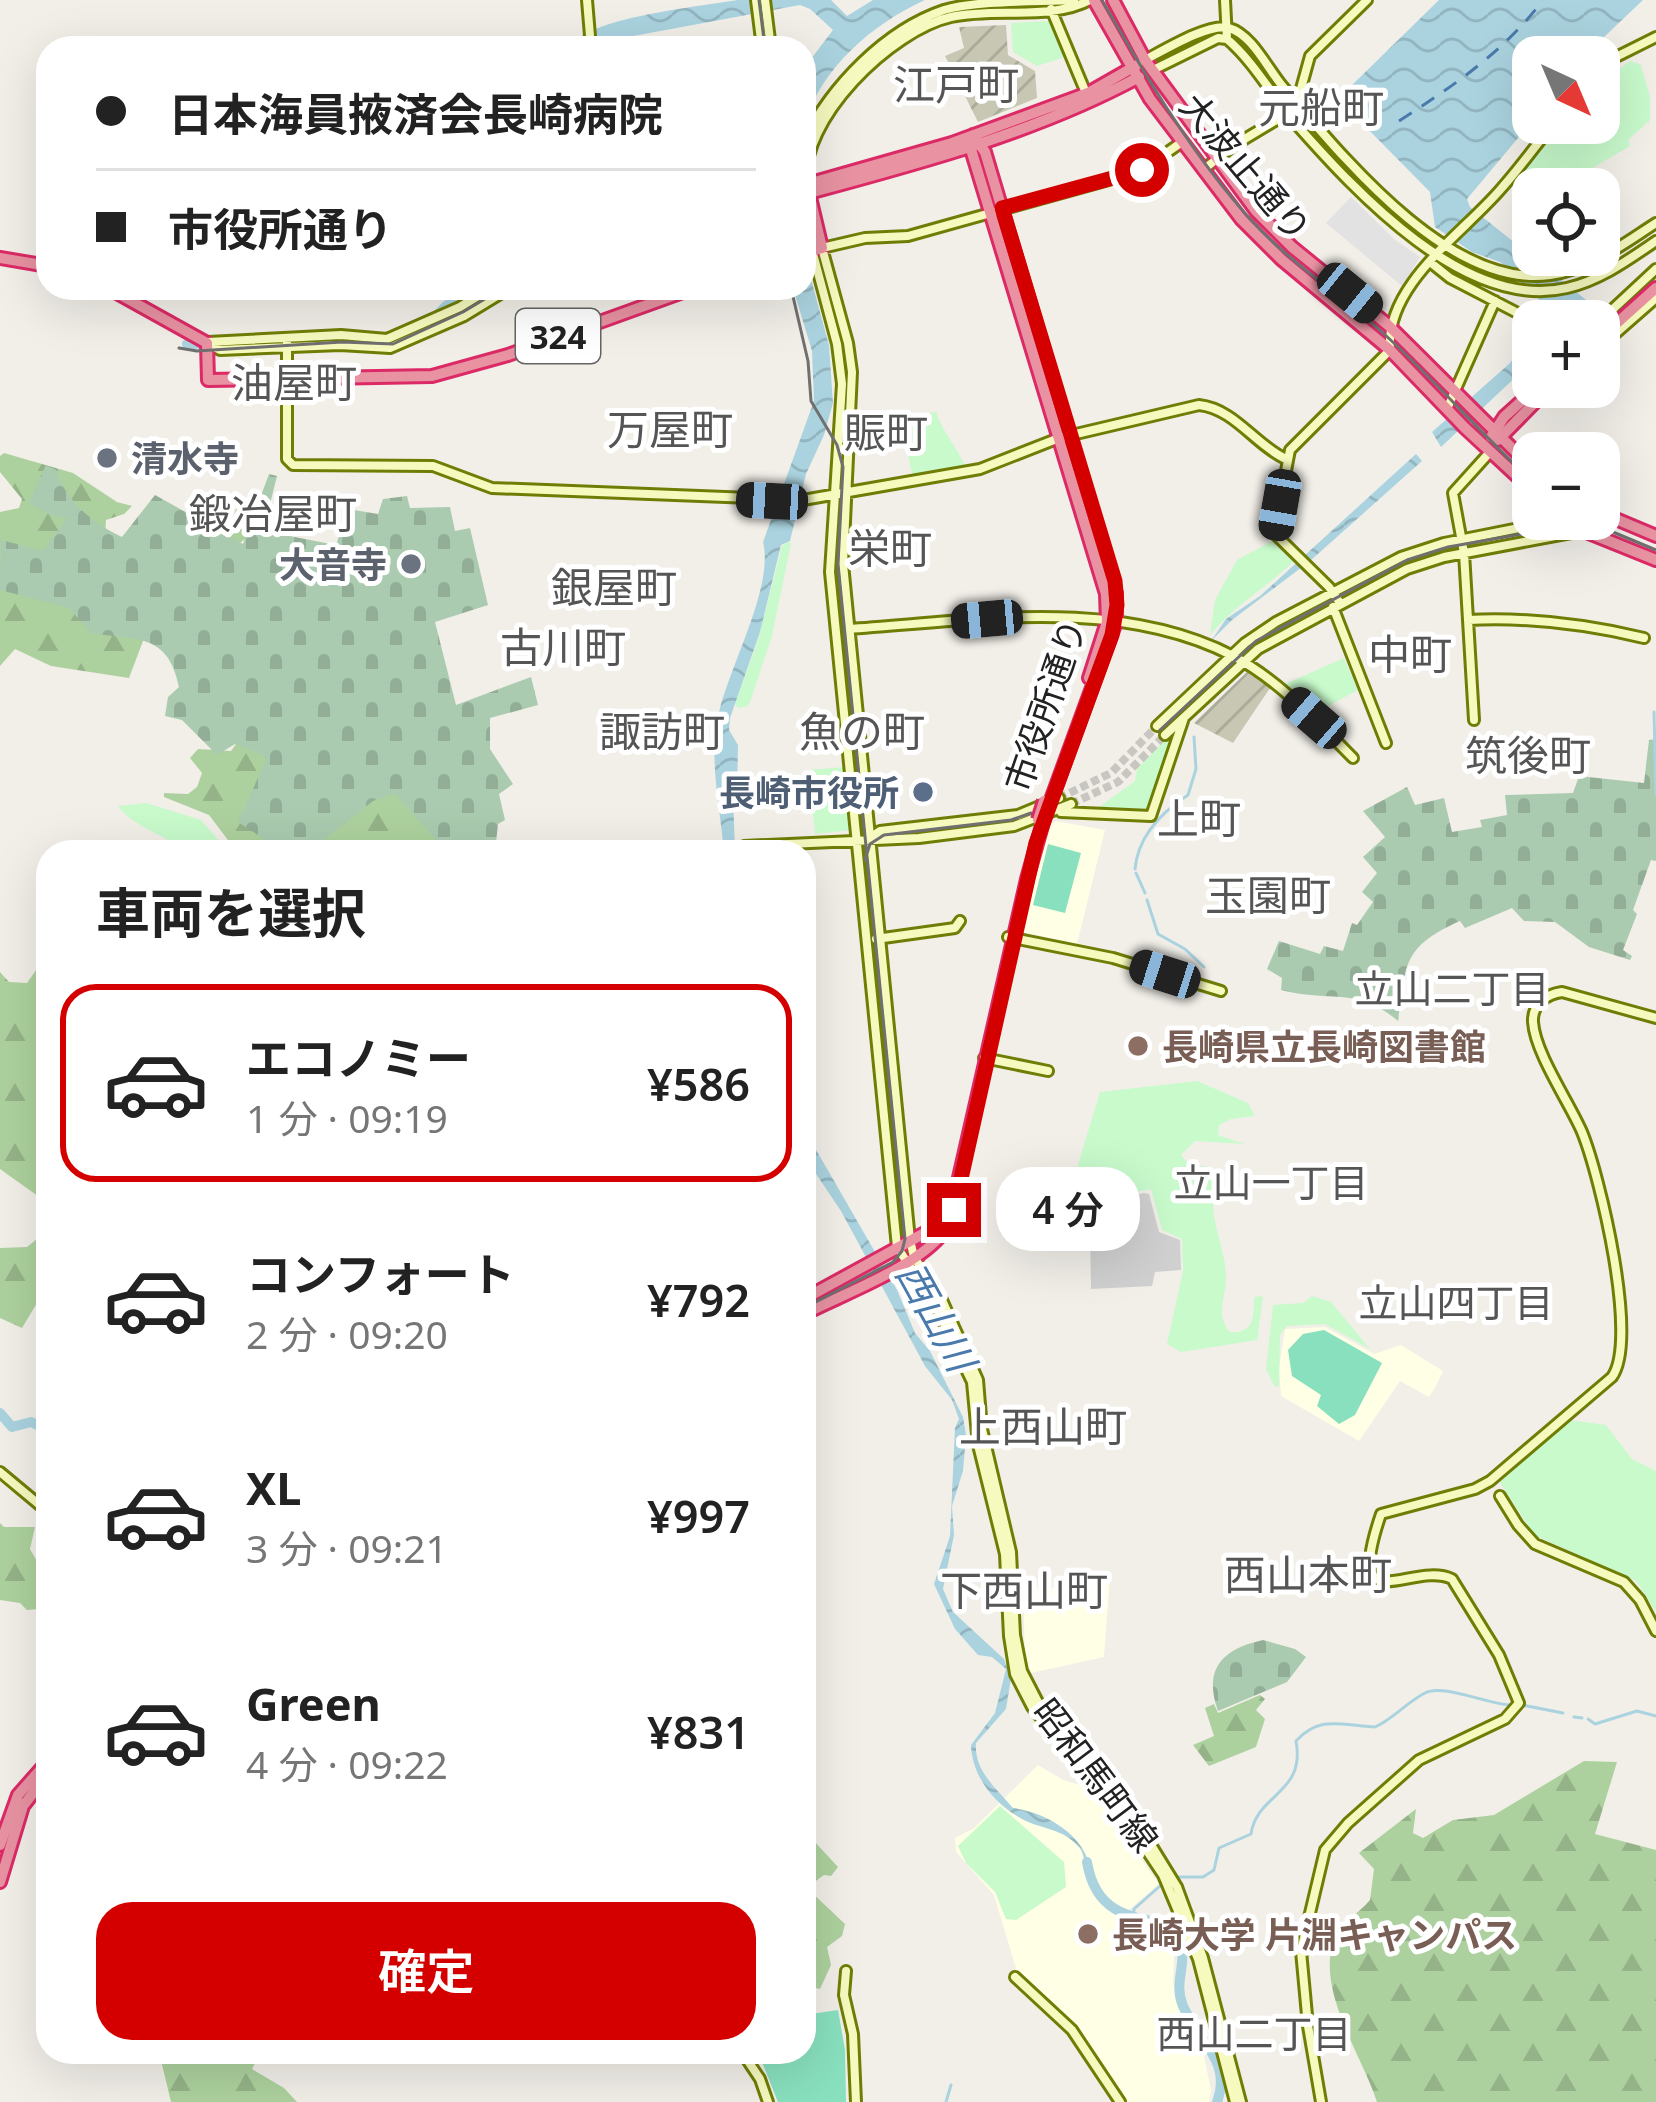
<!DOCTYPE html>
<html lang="ja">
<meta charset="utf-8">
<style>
:root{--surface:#fff;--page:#f2f2f2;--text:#222;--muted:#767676;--line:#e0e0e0;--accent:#d40000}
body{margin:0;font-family:"Noto Sans","Noto Sans JP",sans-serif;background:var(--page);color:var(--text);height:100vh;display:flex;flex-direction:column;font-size:45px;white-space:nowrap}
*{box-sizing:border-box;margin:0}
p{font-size:39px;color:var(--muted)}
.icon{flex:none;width:66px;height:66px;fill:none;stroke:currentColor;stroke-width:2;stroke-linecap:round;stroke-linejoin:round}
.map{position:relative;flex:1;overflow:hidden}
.sheet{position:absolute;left:36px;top:840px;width:780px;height:1224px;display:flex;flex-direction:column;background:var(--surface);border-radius:36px;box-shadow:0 12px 48px #0002}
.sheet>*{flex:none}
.banner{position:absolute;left:36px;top:36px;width:780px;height:264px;border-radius:36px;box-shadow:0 12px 48px #0002;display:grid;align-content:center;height:264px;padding:0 60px;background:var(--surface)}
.needle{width:78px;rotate:136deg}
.fabs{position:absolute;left:1512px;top:36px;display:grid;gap:24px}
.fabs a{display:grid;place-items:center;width:108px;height:108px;border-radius:24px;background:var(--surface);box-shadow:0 12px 48px #0002;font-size:60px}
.end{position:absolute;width:54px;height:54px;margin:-27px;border:15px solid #d40000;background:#fff;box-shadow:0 0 0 6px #fff}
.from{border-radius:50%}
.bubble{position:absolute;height:84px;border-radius:36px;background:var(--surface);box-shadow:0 12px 48px #0002;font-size:39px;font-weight:600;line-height:84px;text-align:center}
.car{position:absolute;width:36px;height:72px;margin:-36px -18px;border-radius:15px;box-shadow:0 0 9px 3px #0007;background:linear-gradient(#222 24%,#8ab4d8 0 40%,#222 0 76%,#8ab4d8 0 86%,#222 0)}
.banner b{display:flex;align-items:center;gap:42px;height:114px;font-size:45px}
.banner b+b{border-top:3px solid var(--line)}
.banner i{width:30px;height:30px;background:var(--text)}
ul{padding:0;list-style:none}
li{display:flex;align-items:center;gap:36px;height:198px;margin:0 24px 18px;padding:0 36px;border:6px solid transparent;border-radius:36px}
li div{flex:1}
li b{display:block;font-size:45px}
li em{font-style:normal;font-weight:600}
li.on{border-color:var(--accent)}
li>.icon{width:108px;height:108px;stroke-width:1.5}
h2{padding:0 60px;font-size:54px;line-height:144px}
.action{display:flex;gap:24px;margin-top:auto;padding:24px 60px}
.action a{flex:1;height:138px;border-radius:36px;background:var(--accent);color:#fff;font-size:48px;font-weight:600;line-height:138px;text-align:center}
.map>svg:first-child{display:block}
.education{fill:#ffffe5}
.religious{fill:#d0d0d0}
.construction{fill:url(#construction-furrows)}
.forest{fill:url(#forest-firs)}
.cemetery{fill:url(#cemetery-stones)}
.park{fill:#c8facc}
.pitch{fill:#88e0be}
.parking{fill:#e2e2e2}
.water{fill:url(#water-waves)}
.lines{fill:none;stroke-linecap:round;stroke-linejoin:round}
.stream{stroke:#aad3df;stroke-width:3}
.river{stroke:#aad3df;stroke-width:10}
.ferry{stroke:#4a7aab;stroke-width:3;stroke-dasharray:15 12;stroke-linecap:butt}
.secondary-tunnel{stroke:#c8c6c1;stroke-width:8;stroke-dasharray:8 4;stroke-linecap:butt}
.secondary-casing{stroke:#707d05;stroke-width:14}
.highway-casing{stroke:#dc2a67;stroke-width:16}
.secondary{stroke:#f7fabf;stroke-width:8}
.highway{stroke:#e892a2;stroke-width:10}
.tram{stroke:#707070;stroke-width:3}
.highway-bridge-casing{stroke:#dc2a67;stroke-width:16;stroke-linecap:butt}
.highway-bridge{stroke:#e892a2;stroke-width:10}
.route{stroke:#d40000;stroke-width:15}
.worship-dot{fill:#6b7280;stroke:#fff;stroke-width:4.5}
.service-dot{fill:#5c6f8a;stroke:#fff;stroke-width:4.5}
.education-dot{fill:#8d6e63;stroke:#fff;stroke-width:4.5}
.labels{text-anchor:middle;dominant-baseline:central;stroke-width:10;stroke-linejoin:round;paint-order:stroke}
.shield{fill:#fff;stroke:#646464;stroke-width:3}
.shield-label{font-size:33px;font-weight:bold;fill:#222}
.street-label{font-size:36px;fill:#222;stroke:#fff}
.worship-label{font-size:36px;font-weight:bold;fill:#5b616d;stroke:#fff;text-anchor:start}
.service-label{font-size:36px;font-weight:bold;fill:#4e5e75;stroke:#fff;text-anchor:end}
.education-label{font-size:36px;font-weight:bold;fill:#785e54;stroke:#fff;text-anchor:start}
.neighbourhood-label{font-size:39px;fill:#555;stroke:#fff}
.water-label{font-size:39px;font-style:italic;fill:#4a7aab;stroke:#fff}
.quarter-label{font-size:42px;fill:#555;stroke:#fff}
</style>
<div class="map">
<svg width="1656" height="2102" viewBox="0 0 1656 2102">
<defs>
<pattern id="construction-furrows" width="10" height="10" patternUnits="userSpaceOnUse" patternTransform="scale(3)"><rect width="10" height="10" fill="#c7c7b4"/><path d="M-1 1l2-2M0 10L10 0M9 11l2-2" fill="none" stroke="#abab9a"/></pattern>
<pattern id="forest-firs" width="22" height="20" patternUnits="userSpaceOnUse" patternTransform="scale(3)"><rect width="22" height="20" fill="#add19e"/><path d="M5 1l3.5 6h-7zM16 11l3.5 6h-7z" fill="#95b388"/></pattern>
<pattern id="cemetery-stones" width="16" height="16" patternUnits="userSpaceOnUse" patternTransform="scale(3)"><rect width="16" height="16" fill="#aacbaf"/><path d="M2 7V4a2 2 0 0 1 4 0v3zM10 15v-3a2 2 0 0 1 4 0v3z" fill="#92ae96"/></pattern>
<pattern id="water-waves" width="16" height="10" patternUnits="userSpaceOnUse" patternTransform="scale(3)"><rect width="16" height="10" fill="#aad3df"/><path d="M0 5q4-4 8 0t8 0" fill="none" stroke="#92b5bf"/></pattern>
</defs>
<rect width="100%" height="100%" fill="#f2efe9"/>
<path class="education" d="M1056,821L1105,830L1077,944L1023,932L1041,852L1050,825Z
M1325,1327L1374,1354L1401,1345L1443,1371L1437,1384L1429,1397L1400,1381L1359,1441L1281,1396L1279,1369L1285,1329Z
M1110,1576L1104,1657L1031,1673L1025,1656L1023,1589L1092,1586L1094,1578Z
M1038,1765L1063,1780L1091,1788L1159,1884L1119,1918L1164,1928L1175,1939L1173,1981L1178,2003L1202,2047L1211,2090L1209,2102H1126L1074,2026L1017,1972L994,1895L956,1852L955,1838L973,1829Z"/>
<path class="religious" d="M1144,1193L1149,1194L1159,1232L1180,1240L1181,1270L1155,1272L1152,1286L1091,1289L1090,1226L1106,1223V1202Z"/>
<path class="construction" d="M1006,25L1008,55L1035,71L1037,98L978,122L945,56L964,48L959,27Z
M1247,672L1270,688L1233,743L1194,723Z"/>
<path class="forest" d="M4,453L73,473L117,502L132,506L124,514L106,520L105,535L184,569L220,530L229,531L236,509L248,515L251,535L221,556L146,633L129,678L51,666L15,649L0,666V512L19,508L22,499L0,472V456Z
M290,710L476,852H237L209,815L164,797V793L188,794L197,787L202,773L190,758L198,749L231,751L241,737Z
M41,963L48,969L39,1003L48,1022V1211L35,1194L0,1169V972L9,982L27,983Z
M48,1230V1303H37L22,1328L0,1318V1248L27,1247Z
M0,1523L4,1527H35L30,1549L48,1581V1615L39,1609L27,1610L20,1603L0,1600Z
M1260,1695L1265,1699L1256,1710L1265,1719L1256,1747L1209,1766L1193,1745L1214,1736L1205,1708L1214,1704L1218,1713Z
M1584,1761L1617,1762L1595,1834L1656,1850V2102H1377C1362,2054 1305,1975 1342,1926C1350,1917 1362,1910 1370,1900L1374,1869L1359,1853L1416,1809L1413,1833L1423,1838L1453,1820L1494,1815Z
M814,1841L838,1867L831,1876L824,1875L810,1885L809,1890L845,1924L842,1936L827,1947L831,1965L820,1989L804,1985V1853Z
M159,2052H261L252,2069L284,2088L297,2102H171Z"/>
<path class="cemetery" d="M46,465L56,470C66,502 94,524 122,537L155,495L243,544L269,474L277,476L269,508L274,533L336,545L348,509L378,514L383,499L407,496L410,508L450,507L455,531L470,528L488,605L435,622L456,705L531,677L538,705L490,718V749L513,784L499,794L505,820L498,824L495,852H447L394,793L373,801L308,852H257L264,839L238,822L266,760L263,755L235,744L217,755L182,720L165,716L168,697L179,687C168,631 134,641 91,633L69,608L0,590L1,540L43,551L67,518L50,515L29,503Z
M1656,739V861L1651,860L1633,910L1637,914L1623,950L1632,956L1630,960L1589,947L1555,922L1524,921L1512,908L1465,928L1460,921C1402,947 1406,964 1398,1021C1358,986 1329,1003 1281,990L1282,978L1267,969L1279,941L1320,954L1324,946L1343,951L1352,923L1357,925L1373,902L1362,892L1377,873L1363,857L1385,837L1363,811L1407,787L1415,805L1444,798L1452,832L1482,827L1480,820L1507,815L1505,795L1573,793L1579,776L1644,783L1649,740Z
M1263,1640L1295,1649L1306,1657L1287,1682L1218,1711C1203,1669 1222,1649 1263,1640Z"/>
<path class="park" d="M1049,21L1065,57L1037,66L1013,52L1011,23Z
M1630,61L1641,65L1650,97V120L1628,140L1630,146L1589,170L1576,186L1533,189V221L1517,207L1513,192L1529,185L1516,181C1543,149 1555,123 1599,123V85Z
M936,412C943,433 956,445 965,466L912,474L901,418Z
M1272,541L1293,562C1267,587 1232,607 1210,635L1215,600L1237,560Z
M788,542L791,543L772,636L751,699L748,706L738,708L735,704L758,640L782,546Z
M1344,658L1358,690L1317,712L1285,684Z
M1184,721L1151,808L1143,813L1099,807L1135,781L1137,769Z
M845,767L851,830L815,834L809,770Z
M146,803L201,820L229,852H184C163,832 135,829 118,806Z
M1197,1081L1248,1103L1255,1116L1231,1119L1219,1125L1218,1135L1244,1144L1195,1141L1181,1155L1188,1163L1213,1168C1219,1181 1214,1183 1213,1196C1211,1222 1225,1249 1226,1275C1227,1297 1214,1313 1230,1332C1254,1334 1254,1317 1254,1297L1263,1296L1257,1340L1181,1352L1167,1344L1183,1271L1182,1239L1162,1230L1151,1189L1104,1198V1221L1079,1216L1077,1168L1100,1092Z
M1312,1296L1331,1302L1370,1349L1325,1324L1287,1326L1280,1335L1279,1387L1274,1386L1266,1369L1273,1305L1303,1303Z
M1570,1420L1606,1425L1632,1459L1656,1471V1612L1636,1581L1534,1535L1499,1481Z
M1000,1806L1064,1862L1066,1887L1016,1920L1006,1919L995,1892L966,1863L958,1846Z"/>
<path class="pitch" d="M1048,844L1081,853L1065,913L1033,905Z
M1324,1330L1382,1363L1355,1415L1339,1424L1317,1406L1321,1395L1292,1376L1288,1350L1303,1334Z
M838,2010L845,2050L846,2102H778L758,2052H804V2015Z"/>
<path class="parking" d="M1351,197L1395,240L1420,257L1402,286L1326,223Z"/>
<path class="water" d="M737,0H831L847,16L873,0H925C872,24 821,68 804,125V68L833,30L810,9L800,5L569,48C586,17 699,7 737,0Z
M1439,0H1643L1583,57H1533V120L1467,199L1470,207L1590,303L1569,321H1543L1546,306L1500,262L1472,252L1435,227L1430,192L1356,117L1365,107L1348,89Z
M804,254L829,345L833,403L824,435L806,474L790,541L781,545L760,632L730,718L729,730L738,745L737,793L733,794L735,852H724C720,806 708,758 719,712C731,663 774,586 763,542L814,401L812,351L793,288H804Z
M1533,334V357L1520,373L1441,447L1432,432L1509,364Z
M1416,454L1422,461L1310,561L1232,620L1211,641L1226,619L1260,596Z
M804,1064L814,1119L815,1148L897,1290L915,1333L930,1351L963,1417L966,1435L963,1471L952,1506L954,1535L943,1589L953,1612L1004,1659L1011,1678L1006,1709L976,1743C974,1771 996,1788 1013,1808C1045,1812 1085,1834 1091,1871L1086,1873C1084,1864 1085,1854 1079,1847C1063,1828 1040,1829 1022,1819C994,1804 972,1776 971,1745L995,1713L1006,1669L992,1657L978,1655L955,1629L934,1584L950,1536L955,1428L959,1419L952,1400L925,1366L841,1211L804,1156Z"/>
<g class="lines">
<path class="stream" d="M1654,712L1656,794
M1135,869C1138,835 1162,812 1188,795L1196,769L1194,737
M1136,873L1145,893
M1147,900L1158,934L1185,949L1204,967
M1522,1705L1563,1713
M1574,1717L1582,1718
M1588,1719L1595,1724L1637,1711L1656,1716
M1179,1877H1203L1214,1870L1219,1848L1251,1834C1257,1793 1306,1794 1296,1741C1321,1714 1343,1726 1375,1727C1393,1719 1407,1702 1425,1693C1443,1683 1489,1705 1512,1705
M1133,1918L1134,1909L1160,1886
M946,2102L951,2085"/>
<path class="river" d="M187,344L391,342L425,328L446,306L474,288
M0,1413L12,1427L31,1422L48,1430
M1087,1862C1095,1911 1126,1917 1168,1924C1198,1954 1170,1976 1183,2006C1197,2039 1233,2062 1217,2102"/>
<path class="ferry" d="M1399,121C1453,86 1504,52 1543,0"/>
<path class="secondary-tunnel" d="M1059,798L1111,773L1157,726
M1071,804L1118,782L1165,735"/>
<defs>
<path id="secondary" d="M587,0L591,48
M756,0L762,48
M765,0L771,48
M1225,0L1227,39
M1051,9L1086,93
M1145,60C1164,50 1210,22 1229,28C1253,35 1268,70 1284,88C1343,157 1449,289 1550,275C1590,270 1623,244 1656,223
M1153,70L1218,38L1227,39C1254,62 1273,97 1296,124C1356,192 1466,312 1567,288C1601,280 1628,260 1656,241
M1599,70L1614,58L1656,37
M804,141C831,86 885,30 944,10C979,0 1036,2 1074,0
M1182,142L1142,170L1105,181L908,236L865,238L822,248L848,343L852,372L843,564L910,1240L914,1257L942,1300L978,1380L982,1429L1011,1552L1015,1635L1022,1671L1038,1702L1145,1835L1177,1887L1203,1958L1241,2102
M1203,170L1233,146L1288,113L1297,103L1310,56L1367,0
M807,185C798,120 892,30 951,17C995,7 1050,21 1090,0
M812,250L837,344L842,384L830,572L897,1247L935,1304L972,1382L978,1445L1005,1554L1009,1636L1015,1674L1032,1707L1139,1839L1163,1875L1198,1959L1235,2102
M1430,262L1450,278L1533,321
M1599,322L1656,269
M287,339V459L293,465L433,466L492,488L803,500L980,469L1059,438L1199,405C1235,409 1255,445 1286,459
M208,342L341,335L387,339L460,307L491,288
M208,344L220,350L340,345L390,348L464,316L510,288
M1599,348L1656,298
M1447,409L1495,301
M1340,603L1329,587L1274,533L1290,450L1390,350C1385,285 1461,235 1500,190C1519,169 1536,145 1554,123
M1333,607L1386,743
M1468,620C1527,617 1586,624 1644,638
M848,629C973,621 1117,596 1233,656C1279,680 1317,722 1353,758
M1474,720L1464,553L1453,493L1490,452
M1157,726L1245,643L1276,622L1401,557L1444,543L1564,519
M1165,735L1258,649L1407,569L1444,557L1582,531
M1061,812L1151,816L1184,718
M870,838L880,831L1018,815L1059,798
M744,846L919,838L1014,826L1071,804
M1008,937L1113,958L1221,991
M876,939L955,928L960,921
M984,1058L1048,1071
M804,1277L813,1294
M0,1472L48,1512
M1500,1496L1518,1525L1535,1544L1624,1582L1640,1600L1656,1631
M846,1971L844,1995L853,2034L856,2102
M1015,1977L1072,2030L1120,2102
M744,2055L760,2079L768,2102
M1321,2102L1308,2026L1301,1951L1325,1850L1348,1823L1419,1760L1505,1719L1519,1703L1499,1655L1452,1579C1412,1560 1343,1626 1381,1514L1475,1489L1490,1481L1612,1377C1639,1340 1600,1176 1582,1132C1569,1102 1535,1053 1533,1022C1532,1004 1547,994 1562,992L1656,1018"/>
<path id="highway" d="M1094,0L1150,99L1241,219L1281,259L1390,350L1465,428L1533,491
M1113,0L1145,60L1256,211L1292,247L1388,325L1533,469
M973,135L985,152L1116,593V622L1051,800
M973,135L970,146L1106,594L1107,622L1089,678
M804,185L952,143L1088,93L1137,65
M804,224L812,250
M804,252L822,248L809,193C921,163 1037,132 1139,77
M0,258L48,266
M108,288L207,343L208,380L432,376L508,355L694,288
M1599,339L1656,288
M1491,437L1504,417L1537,387
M1498,440L1550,387
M1599,512L1656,536
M1565,519L1584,531L1656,560
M804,1299L932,1229L949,1204
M804,1314C845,1293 924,1265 948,1226L1027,879L1045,815
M0,1845L18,1795L48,1761
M0,1882L23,1806L48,1774"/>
</defs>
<use href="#secondary" class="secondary-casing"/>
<use href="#highway" class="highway-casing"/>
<use href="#secondary" class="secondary"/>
<use href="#highway" class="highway"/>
<path class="tram" d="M759,0L765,48
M1102,0C1146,76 1191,154 1251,220C1290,263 1340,294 1383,333C1435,380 1481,434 1533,482
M791,288L808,361L811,401L837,445L843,467L838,564L905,1239L902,1251L893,1262L804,1308
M179,348L197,351L342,342L393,344L463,312L503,288
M1584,520L1656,550
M1160,730L1256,641L1407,560L1448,547L1585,523L1601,524
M865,860L870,844L884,835L1011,820L1031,813"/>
<defs>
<path id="highway-bridge" d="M1038,820L1044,801"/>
</defs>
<use href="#highway-bridge" class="highway-bridge-casing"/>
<use href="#highway-bridge" class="highway-bridge"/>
</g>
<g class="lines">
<path class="route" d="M954,1210L1036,843L1112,635L1117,605L1115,581L1002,208L1142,170"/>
</g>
<g class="worship-dot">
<circle cx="107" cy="458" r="12"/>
<circle cx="411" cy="564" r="12"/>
</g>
<circle class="service-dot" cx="923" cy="792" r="12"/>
<g class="education-dot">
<circle cx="1138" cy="1046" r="12"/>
<circle cx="1088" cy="1934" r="12"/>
</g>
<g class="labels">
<rect class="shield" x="516" y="309" width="84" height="54" rx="9"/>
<g class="shield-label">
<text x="558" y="336">324</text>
</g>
<g class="street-label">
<text transform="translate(1246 167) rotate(50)">大波止通り</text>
<text transform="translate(1045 705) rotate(-71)">市役所通り</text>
<text transform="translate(1096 1775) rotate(53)">昭和馬町線</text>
</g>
<g class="worship-label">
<text x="131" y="458">清水寺</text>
<text x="387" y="564" text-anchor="end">大音寺</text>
</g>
<g class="service-label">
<text x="899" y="792">長崎市役所</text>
</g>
<g class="education-label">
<text x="1162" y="1046">長崎県立長崎図書館</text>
<text x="1112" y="1934">長崎大学 片淵キャンパス</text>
</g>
<g class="neighbourhood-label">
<text x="1452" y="987">立山二丁目</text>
<text x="1271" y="1181">立山一丁目</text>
<text x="1456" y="1301">立山四丁目</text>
<text x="1254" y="2032">西山二丁目</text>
</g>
<g class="water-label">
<text transform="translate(937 1316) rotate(61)">西山川</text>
</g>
<g class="quarter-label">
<text x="956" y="83">江戸町</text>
<text x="1321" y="106">元船町</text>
<text x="294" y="381">油屋町</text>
<text x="670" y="428">万屋町</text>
<text x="886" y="431">賑町</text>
<text x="273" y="512">鍛冶屋町</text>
<text x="890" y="547">栄町</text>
<text x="614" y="586">銀屋町</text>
<text x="563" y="646">古川町</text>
<text x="1410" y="653">中町</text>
<text x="662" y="730">諏訪町</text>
<text x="862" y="730">魚の町</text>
<text x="1528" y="754">筑後町</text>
<text x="1199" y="817">上町</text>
<text x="1268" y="894">玉園町</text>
<text x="1043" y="1425">上西山町</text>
<text x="1308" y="1573">西山本町</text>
<text x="1024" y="1589">下西山町</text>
</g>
</g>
</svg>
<div class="fabs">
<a><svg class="needle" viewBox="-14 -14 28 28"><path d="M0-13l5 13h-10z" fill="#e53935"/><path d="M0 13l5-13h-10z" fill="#767676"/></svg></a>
<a><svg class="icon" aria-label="locate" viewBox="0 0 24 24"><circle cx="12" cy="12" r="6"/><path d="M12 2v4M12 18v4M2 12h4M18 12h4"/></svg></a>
<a>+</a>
<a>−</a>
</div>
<i class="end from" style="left:1142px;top:170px"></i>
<i class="end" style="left:954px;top:1210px"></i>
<div class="bubble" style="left:996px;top:1167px;width:144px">4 分</div>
<i class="car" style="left:1350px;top:293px;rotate:129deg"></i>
<i class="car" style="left:772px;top:501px;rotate:273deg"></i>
<i class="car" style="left:1280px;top:505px;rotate:190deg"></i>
<i class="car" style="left:987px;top:619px;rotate:265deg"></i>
<i class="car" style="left:1314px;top:718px;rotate:311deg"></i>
<i class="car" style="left:1165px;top:974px;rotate:288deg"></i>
<div class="banner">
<b><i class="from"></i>日本海員掖済会長崎病院</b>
<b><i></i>市役所通り</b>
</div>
<section class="sheet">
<h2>車両を選択</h2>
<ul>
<li class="on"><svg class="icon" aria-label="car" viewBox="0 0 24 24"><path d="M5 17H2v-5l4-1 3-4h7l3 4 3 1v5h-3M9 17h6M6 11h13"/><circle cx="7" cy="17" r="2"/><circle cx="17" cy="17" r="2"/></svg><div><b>エコノミー</b><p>1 分 · 09:19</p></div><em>¥586</em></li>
<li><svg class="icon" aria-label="car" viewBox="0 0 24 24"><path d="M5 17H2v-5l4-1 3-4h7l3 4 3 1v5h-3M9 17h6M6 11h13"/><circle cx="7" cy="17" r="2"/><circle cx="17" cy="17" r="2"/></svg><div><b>コンフォート</b><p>2 分 · 09:20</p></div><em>¥792</em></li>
<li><svg class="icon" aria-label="car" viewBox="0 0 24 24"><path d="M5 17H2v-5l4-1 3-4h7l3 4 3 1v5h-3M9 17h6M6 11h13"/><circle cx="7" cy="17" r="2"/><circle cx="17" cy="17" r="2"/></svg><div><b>XL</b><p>3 分 · 09:21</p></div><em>¥997</em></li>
<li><svg class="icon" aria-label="car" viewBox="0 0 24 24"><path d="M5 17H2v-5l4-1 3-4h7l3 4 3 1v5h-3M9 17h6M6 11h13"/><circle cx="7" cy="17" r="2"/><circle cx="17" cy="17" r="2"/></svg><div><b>Green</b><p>4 分 · 09:22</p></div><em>¥831</em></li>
</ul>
<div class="action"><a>確定</a></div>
</section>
</div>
